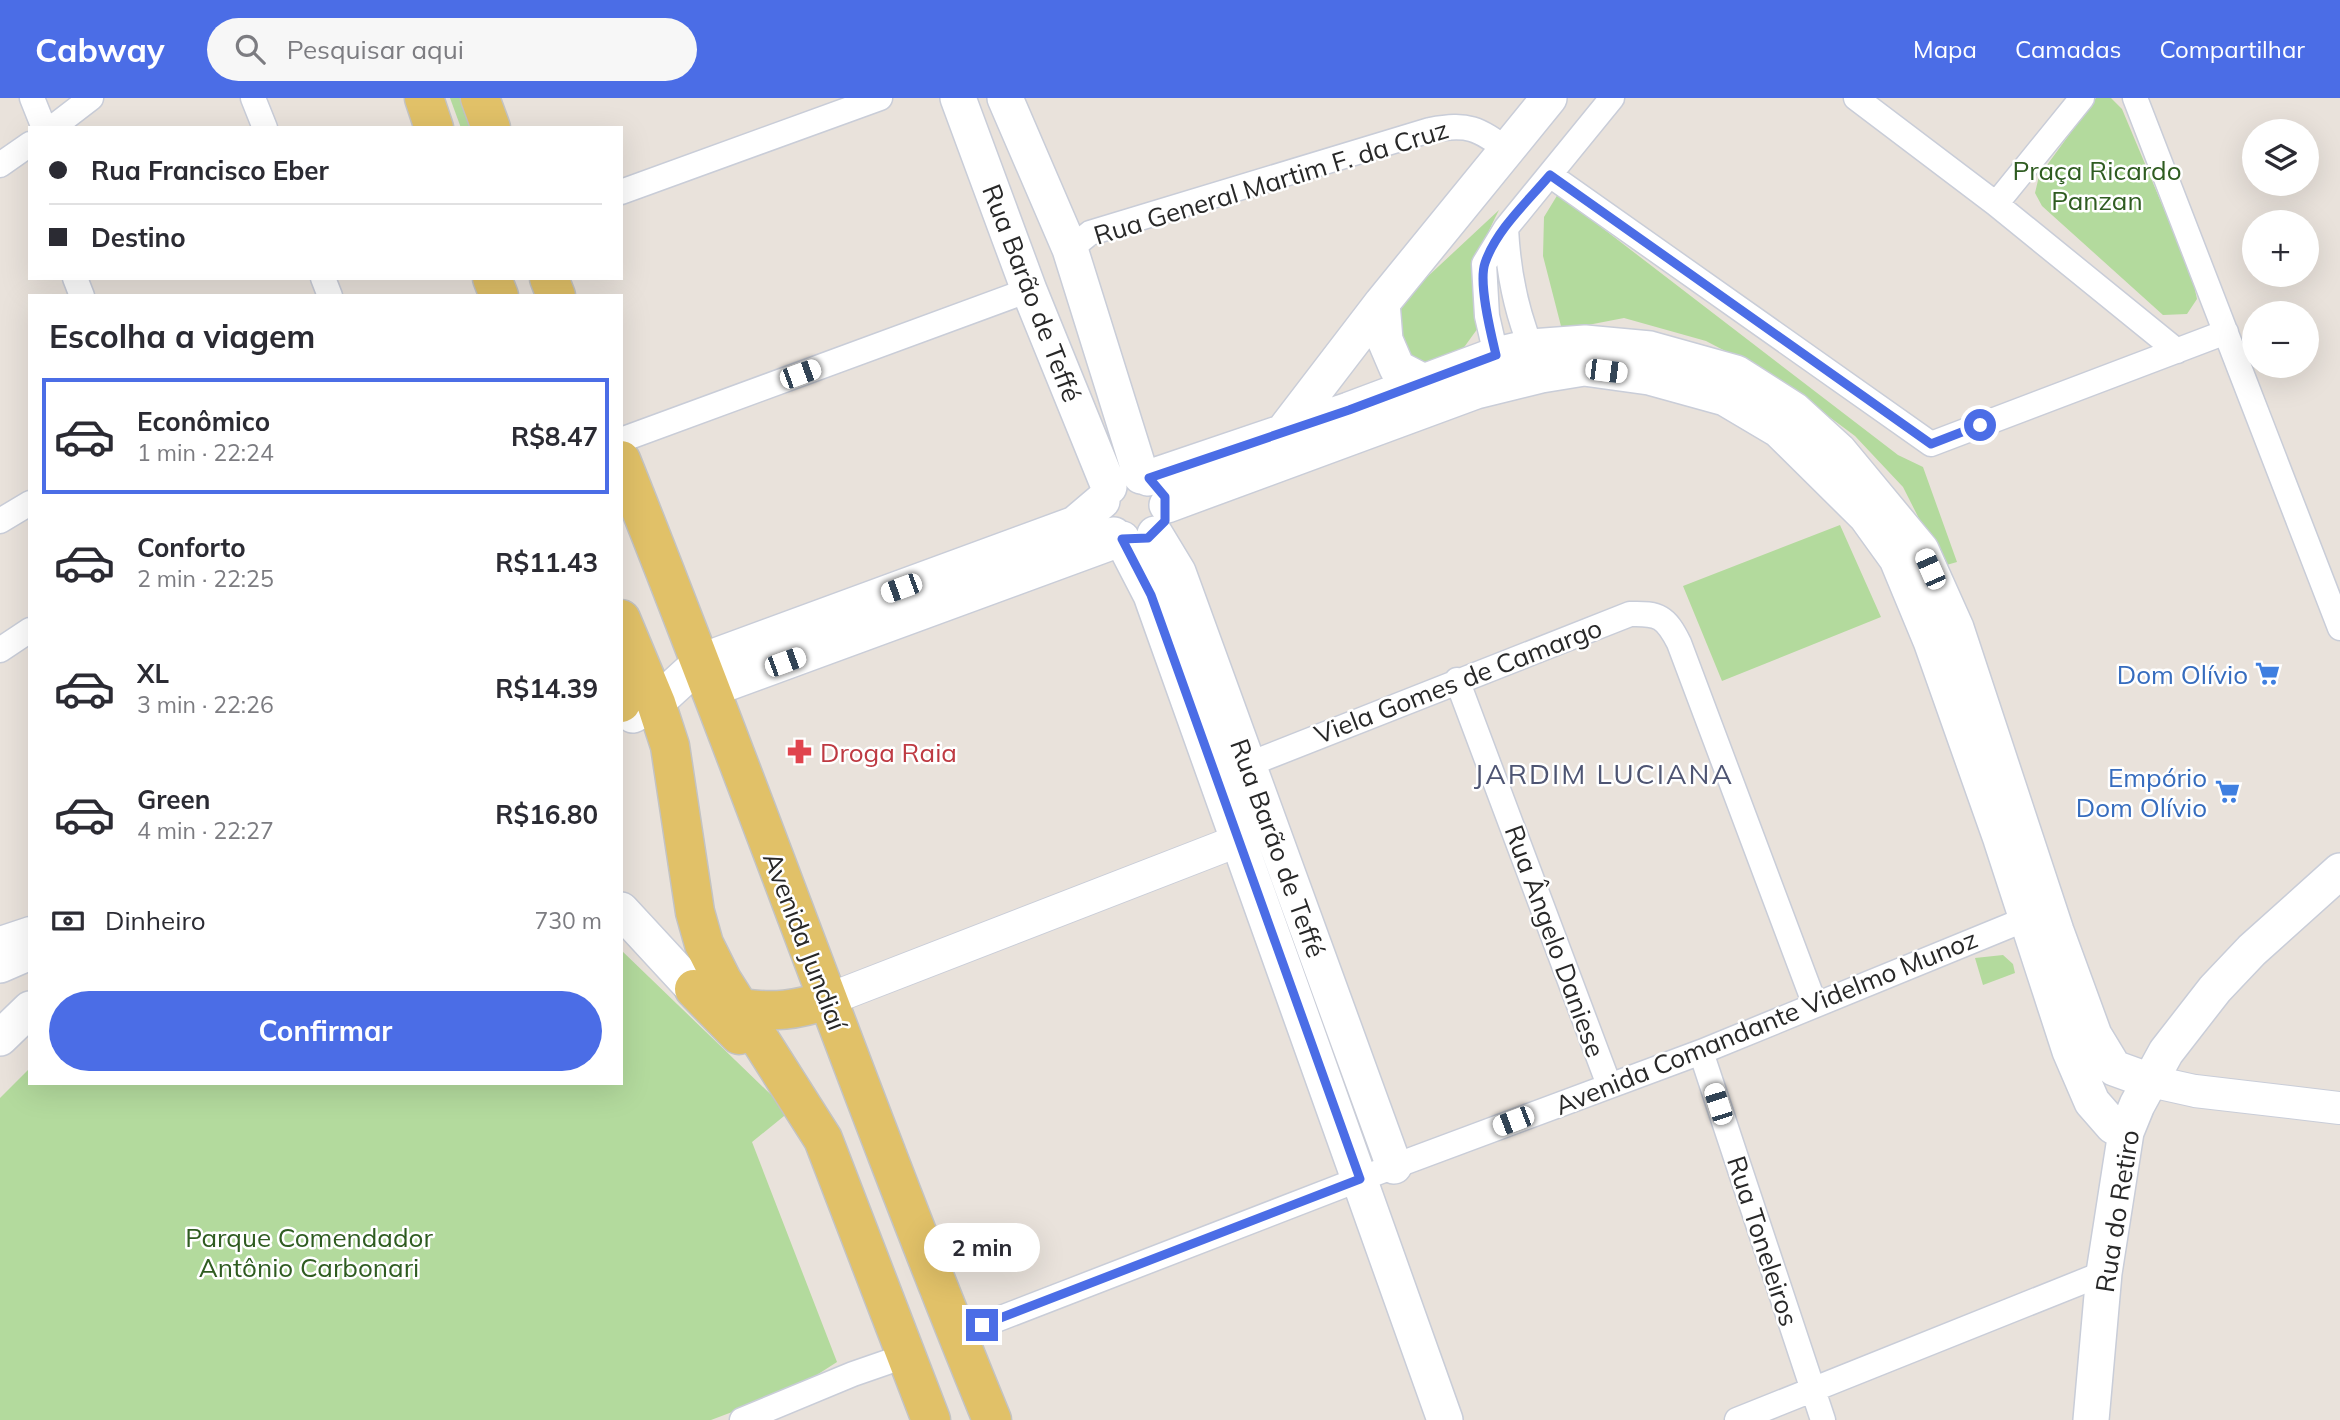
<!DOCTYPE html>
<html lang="pt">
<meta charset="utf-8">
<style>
:root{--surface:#fff;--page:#f7f7f7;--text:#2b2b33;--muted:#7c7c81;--line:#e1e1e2;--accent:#4b6de6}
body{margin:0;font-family:Mulish,sans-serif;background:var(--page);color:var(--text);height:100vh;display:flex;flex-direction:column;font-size:26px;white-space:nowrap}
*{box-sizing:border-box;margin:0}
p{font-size:23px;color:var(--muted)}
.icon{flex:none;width:38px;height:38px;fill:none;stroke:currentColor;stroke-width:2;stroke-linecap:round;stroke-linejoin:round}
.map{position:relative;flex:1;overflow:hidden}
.details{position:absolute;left:28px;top:196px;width:595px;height:791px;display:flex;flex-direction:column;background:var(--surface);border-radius:0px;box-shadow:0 7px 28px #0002}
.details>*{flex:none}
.hud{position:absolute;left:28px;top:28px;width:595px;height:154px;border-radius:0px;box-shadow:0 7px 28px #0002;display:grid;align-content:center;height:154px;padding:0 21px;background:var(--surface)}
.fabs{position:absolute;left:2242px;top:21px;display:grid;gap:14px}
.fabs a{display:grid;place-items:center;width:77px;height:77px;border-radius:50%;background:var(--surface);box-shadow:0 7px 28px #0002;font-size:35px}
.end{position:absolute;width:32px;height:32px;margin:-16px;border:9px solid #4b6de6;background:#fff;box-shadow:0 0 0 4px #fff}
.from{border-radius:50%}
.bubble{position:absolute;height:49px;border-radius:24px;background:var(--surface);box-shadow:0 7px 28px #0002;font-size:23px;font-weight:700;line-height:49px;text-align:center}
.car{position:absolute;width:21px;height:42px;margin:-21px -10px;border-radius:9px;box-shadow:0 0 5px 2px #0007;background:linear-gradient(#fff 24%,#345 0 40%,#fff 0 76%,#345 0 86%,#fff 0)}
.hud b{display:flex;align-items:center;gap:24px;height:66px;font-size:26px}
.hud b+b{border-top:2px solid var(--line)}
.hud i{width:18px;height:18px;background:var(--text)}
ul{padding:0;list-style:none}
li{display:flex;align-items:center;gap:21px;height:116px;margin:0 14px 10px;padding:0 7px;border:4px solid transparent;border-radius:0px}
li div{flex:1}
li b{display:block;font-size:26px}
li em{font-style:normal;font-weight:700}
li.current{border-color:var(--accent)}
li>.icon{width:63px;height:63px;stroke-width:1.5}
h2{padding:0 21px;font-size:32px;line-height:84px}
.pay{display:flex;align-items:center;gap:18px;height:77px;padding:0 21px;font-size:26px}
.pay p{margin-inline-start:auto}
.action{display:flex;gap:14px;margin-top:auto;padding:14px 21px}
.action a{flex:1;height:80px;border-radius:42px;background:var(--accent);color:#fff;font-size:28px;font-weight:700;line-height:80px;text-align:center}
header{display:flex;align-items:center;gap:42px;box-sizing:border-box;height:98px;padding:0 35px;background:var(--accent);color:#fff}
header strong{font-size:33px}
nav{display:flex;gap:38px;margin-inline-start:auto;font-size:24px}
.search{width:490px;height:63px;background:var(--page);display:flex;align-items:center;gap:18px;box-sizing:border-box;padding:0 24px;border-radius:38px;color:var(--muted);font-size:26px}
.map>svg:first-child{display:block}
.green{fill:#b3da9d}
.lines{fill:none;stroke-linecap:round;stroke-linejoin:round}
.minor-casing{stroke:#c9cdd8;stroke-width:27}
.tertiary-casing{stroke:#c9cdd8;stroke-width:34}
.secondary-casing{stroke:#c9cdd8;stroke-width:38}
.primary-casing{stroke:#c3c3c3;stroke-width:41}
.minor{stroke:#fff;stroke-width:24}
.tertiary{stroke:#fff;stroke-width:32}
.secondary{stroke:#fff;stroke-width:35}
.primary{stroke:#e1c168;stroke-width:38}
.route{stroke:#4b6de6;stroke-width:9}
.labels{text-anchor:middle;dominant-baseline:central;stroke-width:5;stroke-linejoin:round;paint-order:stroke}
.park-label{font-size:26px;fill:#2f5c21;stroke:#fff}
.street-label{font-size:26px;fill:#282828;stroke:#fff}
.shop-label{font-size:26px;fill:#366cbe;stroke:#fff;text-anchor:end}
.health-label{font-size:26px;fill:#be3a42;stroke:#fff;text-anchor:start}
.neighbourhood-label{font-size:28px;letter-spacing:2px;fill:#4e5573;stroke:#fff}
</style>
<header>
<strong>Cabway</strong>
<div class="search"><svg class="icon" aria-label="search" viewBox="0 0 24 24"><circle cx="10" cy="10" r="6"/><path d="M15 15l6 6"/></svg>Pesquisar aqui</div>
<nav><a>Mapa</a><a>Camadas</a><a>Compartilhar</a></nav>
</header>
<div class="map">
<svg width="2340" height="1322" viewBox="0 0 2340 1322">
<rect width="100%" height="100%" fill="#e9e2db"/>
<path class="green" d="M450,0H466L478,30H461Z
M2096,0H2111L2122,11L2192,178L2197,201L2187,216L2163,217L2042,108L2035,95L2039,78Z
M1558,96L1898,357L1923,369L1957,464L1943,468L1903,389L1855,338L1777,280L1706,243L1624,220L1562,232L1543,158L1544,119Z
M1499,112C1475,160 1470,176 1478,230L1457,259L1425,270L1406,259L1388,224L1410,195Z
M1840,427L1881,519L1722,583L1683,488Z
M621,852L789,1014L752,1044L837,1264L798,1289L711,1322H0V1000L30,970V985H621Z
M2003,857L2013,866L2015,875L1983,887L1975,860Z"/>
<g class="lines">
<defs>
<path id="minor" d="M32,0L44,30
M253,0L265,30
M1856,0L1996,106L2177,253
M2135,0L2340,530
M52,30L91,0
M0,67L30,46
M1550,77L1931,346L2226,234
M621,94L880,0
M1996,106L2082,0
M1506,130C1508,172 1515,210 1531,249
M1070,151L1090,135L1430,32C1469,25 1477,30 1509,53
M75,180L82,198
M323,180L330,198
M1496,257L1487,218L1484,166L1506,130L1612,0
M621,342L1029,192
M0,423L30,405
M0,552L30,532
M1457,582L1609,987
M1247,667L1630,516C1659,515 1666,519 1679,545L1815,907
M0,841L30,831
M1701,954L1823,1322
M957,1237L1360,1081L1701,954L2026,821
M742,1322L853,1276L905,1258
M1737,1322L2104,1175"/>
<path id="tertiary" d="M827,902L1263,733
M2150,983L2195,993L2340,1010"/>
<path id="secondary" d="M958,0L1029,192L1109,389
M1005,0L1070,151L1141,378
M1382,205L1385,242L1397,270L1422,283
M1284,333L1382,205L1549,0
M1148,380L1349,312L1496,257L1531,249L1585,245L1650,251L1736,275L1794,312L1839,353L1921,452L1956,530L2056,833L2094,937L2114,970L2150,983
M1167,407L1476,293L1541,277L1584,270L1649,279L1725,300L1779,332L1866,418L1897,461L1931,543L2001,741L2070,953L2092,1004L2113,1028L2126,1034
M1155,436L1178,474L1394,1068
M1122,441L1151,497L1445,1322
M711,591L1106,446L1114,437
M633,617L656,605L702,563L1075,426L1102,403
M621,812L694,891L719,904
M0,867L30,854
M0,940L30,911
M2091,1322L2104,1175L2126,1034L2137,1007L2166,954L2215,891L2252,852L2340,773"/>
<path id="primary" d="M424,0L434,30
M480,0L491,30
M492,180L499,198
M549,180L556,198
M621,362C749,681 862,1005 992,1322
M621,521L656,605L670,648L695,814L704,846L722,882L823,1041L931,1322
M621,605L625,597V546
M694,891L739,937
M742,910C773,915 797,912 827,902"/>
</defs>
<use href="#minor" class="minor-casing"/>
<use href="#tertiary" class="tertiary-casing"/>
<use href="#secondary" class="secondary-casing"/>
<use href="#primary" class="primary-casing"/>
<use href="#minor" class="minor"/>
<use href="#tertiary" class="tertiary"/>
<use href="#secondary" class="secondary"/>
<use href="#primary" class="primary"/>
</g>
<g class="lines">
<path class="route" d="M982,1227L1360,1081L1151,497L1122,441L1148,440L1165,423V399L1149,380L1349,312L1496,257C1491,236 1478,185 1485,165C1496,132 1528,103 1550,77L1931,346L1980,327"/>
</g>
<defs>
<symbol id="supermarket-bare" viewBox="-9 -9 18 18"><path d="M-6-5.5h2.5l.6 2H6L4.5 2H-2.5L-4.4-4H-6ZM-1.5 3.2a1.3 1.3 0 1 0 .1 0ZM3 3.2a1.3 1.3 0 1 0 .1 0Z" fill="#3f7fe0" stroke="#fff" stroke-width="2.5" paint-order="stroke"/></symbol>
<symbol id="pharmacy-bare" viewBox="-9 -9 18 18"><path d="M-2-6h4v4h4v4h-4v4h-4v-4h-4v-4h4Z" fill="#e0444e" stroke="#fff" stroke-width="2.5" paint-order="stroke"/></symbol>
</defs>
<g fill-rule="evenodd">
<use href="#supermarket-bare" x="2250" y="558" width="35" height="35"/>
<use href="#pharmacy-bare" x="782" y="636" width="35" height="35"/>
<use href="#supermarket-bare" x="2210" y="676" width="35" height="35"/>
</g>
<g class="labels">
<g class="park-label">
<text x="2097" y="72">Praça Ricardo<tspan x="2097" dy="30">Panzan</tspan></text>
<text x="309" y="1139">Parque Comendador<tspan x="309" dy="30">Antônio Carbonari</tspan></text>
</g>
<g class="street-label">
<text transform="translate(1271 84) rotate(-17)">Rua General Martim F. da Cruz</text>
<text transform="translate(1032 195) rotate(69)">Rua Barão de Teffé</text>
<text transform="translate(1458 583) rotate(-21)">Viela Gomes de Camargo</text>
<text transform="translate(1278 750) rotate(70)">Rua Barão de Teffé</text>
<text transform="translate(805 843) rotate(69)">Avenida Jundiaí</text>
<text transform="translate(1555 843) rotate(70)">Rua Ângelo Daniese</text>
<text transform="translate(1766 924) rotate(-22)">Avenida Comandante Videlmo Munoz</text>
<text transform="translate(2117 1113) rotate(-81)">Rua do Retiro</text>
<text transform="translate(1763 1143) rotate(72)">Rua Toneleiros</text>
</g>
<g class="shop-label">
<text x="2248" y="576">Dom Olívio</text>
<text x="2207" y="679">Empório<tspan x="2207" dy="30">Dom Olívio</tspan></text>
</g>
<g class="health-label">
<text x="820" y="654">Droga Raia</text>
</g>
<g class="neighbourhood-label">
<text x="1604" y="675">JARDIM LUCIANA</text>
</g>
</g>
</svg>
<div class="fabs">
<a><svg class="icon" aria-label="layers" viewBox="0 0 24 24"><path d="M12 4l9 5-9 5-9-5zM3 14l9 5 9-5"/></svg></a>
<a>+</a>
<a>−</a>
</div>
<i class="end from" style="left:1980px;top:327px"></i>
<i class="end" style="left:982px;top:1227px"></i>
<div class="bubble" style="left:924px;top:1125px;width:116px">2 min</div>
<i class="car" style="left:1606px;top:273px;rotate:97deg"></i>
<i class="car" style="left:800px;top:276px;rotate:70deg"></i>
<i class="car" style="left:1930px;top:471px;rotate:336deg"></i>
<i class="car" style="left:901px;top:490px;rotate:250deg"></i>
<i class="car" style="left:785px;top:564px;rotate:70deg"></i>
<i class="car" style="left:1718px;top:1006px;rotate:342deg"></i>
<i class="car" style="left:1513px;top:1023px;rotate:249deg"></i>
<div class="hud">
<b><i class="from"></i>Rua Francisco Eber</b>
<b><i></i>Destino</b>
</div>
<section class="details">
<h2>Escolha a viagem</h2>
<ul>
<li class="current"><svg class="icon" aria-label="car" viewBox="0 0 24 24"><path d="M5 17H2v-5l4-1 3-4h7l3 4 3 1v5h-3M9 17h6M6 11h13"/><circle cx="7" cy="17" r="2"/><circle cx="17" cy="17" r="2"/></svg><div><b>Econômico</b><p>1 min · 22:24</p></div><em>R$8.47</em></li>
<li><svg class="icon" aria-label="car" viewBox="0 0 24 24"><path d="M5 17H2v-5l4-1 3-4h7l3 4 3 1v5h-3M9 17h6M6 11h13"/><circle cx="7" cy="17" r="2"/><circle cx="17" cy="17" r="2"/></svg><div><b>Conforto</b><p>2 min · 22:25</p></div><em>R$11.43</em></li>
<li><svg class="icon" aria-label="car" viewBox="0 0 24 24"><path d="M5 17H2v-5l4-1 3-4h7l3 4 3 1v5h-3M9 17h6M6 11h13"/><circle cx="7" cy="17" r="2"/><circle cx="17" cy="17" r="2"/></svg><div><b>XL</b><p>3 min · 22:26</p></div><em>R$14.39</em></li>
<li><svg class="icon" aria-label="car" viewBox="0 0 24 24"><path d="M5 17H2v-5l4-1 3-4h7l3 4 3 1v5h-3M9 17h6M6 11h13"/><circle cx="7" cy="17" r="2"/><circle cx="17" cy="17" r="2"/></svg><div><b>Green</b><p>4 min · 22:27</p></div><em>R$16.80</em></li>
</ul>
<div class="pay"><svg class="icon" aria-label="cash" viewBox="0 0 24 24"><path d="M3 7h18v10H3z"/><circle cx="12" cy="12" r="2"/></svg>Dinheiro<p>730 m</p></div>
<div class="action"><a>Confirmar</a></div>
</section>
</div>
